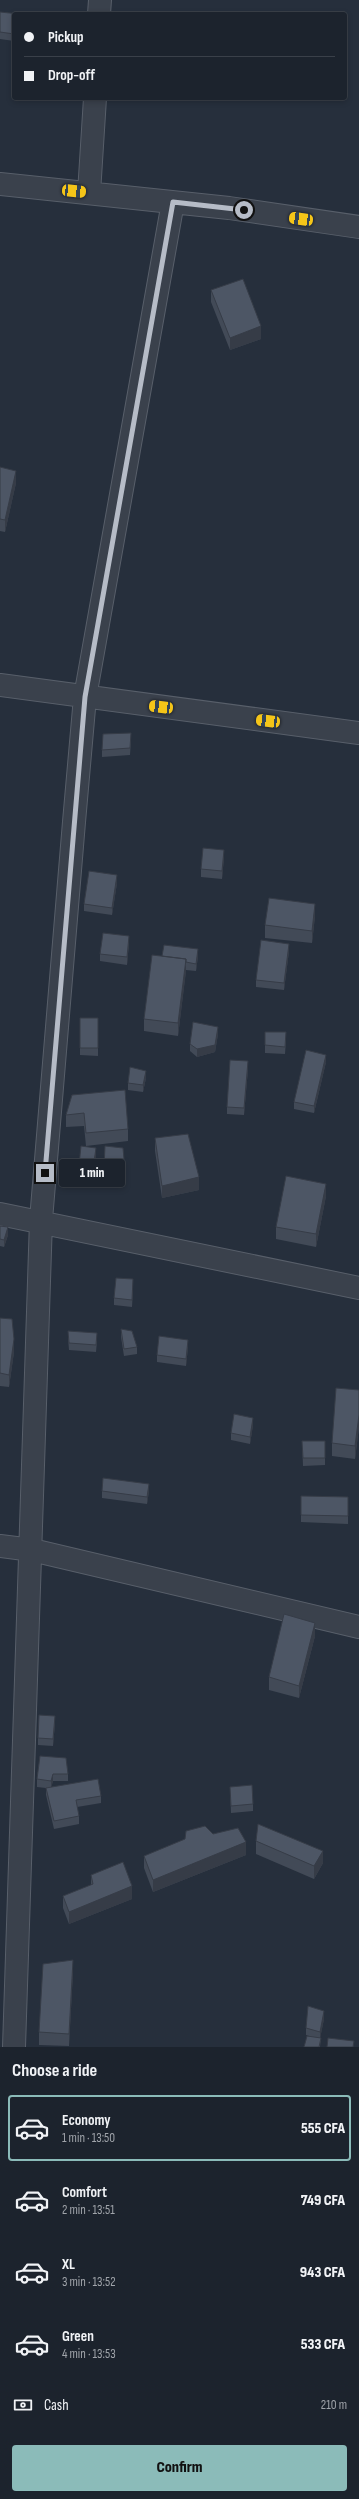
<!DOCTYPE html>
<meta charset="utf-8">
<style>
:root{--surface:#1c232d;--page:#252b35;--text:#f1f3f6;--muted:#a0a4aa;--line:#3a4049;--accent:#8bbbb9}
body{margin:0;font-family:"Sofia Sans Condensed",sans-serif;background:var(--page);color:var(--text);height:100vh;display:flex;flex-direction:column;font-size:15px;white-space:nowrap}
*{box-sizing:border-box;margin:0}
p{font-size:13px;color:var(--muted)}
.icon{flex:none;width:22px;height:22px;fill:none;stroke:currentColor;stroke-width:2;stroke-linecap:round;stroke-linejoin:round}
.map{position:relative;height:2047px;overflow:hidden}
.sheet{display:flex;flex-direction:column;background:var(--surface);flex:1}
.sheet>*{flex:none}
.top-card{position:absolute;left:12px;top:12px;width:335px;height:88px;border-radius:4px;box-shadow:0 2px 6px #0003,0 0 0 1px var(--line);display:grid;align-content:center;height:88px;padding:0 12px;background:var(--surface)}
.end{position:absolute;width:18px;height:18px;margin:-9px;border:5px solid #b6bcc7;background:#111;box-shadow:0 0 0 2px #111}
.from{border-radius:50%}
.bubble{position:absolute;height:28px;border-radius:4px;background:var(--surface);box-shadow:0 2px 6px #0003,0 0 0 1px var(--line);font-size:13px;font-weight:800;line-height:28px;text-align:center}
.car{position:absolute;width:12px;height:24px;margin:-12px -6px;border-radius:5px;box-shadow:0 0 3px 1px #0007;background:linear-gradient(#f5c518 24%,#345 0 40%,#f5c518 0 76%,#345 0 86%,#f5c518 0)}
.top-card b{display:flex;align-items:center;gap:14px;height:38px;font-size:15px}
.top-card b+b{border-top:1px solid var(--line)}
.top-card i{width:10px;height:10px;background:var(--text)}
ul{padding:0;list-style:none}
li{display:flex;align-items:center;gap:12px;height:66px;margin:0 8px 6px;padding:0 4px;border:2px solid transparent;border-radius:4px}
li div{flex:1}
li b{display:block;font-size:15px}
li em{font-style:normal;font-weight:800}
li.on{border-color:var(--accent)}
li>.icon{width:36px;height:36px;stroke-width:1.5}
h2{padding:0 12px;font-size:18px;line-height:48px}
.pay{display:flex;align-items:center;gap:10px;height:44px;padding:0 12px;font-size:15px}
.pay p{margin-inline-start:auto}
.button{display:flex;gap:8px;margin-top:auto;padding:8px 12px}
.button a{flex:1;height:46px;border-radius:4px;background:var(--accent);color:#111;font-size:16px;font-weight:800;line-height:46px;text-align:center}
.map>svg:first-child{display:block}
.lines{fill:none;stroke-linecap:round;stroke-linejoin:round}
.street-casing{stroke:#585f6a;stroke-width:24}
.street{stroke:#3a414c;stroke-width:22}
.wall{fill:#424a57}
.shaded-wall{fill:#363c47}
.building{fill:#4d5665;stroke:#363c47}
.route{stroke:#b6bcc7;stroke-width:5}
</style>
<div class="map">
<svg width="359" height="2047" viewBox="0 0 359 2047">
<rect width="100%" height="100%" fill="#262f3c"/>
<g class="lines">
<defs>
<path id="street" d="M99,14L100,0
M0,184L229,208L359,227
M89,193L95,98
M0,685L359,733
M0,1214L359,1288
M0,1546L32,1550L359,1627
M14,2047L41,1220L74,822L85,697L173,202"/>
</defs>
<use href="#street" class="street-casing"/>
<use href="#street" class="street"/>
</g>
<path class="wall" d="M0,12L14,14V41L0,39Z
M211,290L261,339L230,350L211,302Z
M0,467L16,483L5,532L0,531Z
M131,740L130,755L102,757V750Z
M224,857L222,879L201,877V869Z
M117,883L112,915L84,911V904Z
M315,916L312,943L265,938V925Z
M129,943L127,965L100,961V954Z
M289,951L284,990L256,987V980Z
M162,956H198L196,971L186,970L178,1036L144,1031V1019Z
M80,1018H98V1056L80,1055Z
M218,1034L215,1052L197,1057L190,1051V1044Z
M286,1040L285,1054L265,1053V1045Z
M326,1062L314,1113L294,1109V1102Z
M248,1069L244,1115L227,1114V1107Z
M146,1078L143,1092L128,1090V1083Z
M72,1095L128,1129V1141L86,1146L84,1126L66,1127V1115Z
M155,1138L199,1190L162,1198L155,1151Z
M96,1156L92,1183L79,1173V1165Z
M326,1196L316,1247L276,1239V1227Z
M0,1226L8,1235L4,1247L0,1246Z
M133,1287L132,1307L114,1305V1298Z
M0,1318L14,1352L9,1387L0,1386Z
M121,1329L137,1347V1354L124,1356L121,1337Z
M68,1331L97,1341L96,1352L69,1350L68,1338Z
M188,1347L186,1366L157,1362V1355Z
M359,1390V1427L355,1459L332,1456V1443Z
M253,1425L250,1444L231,1440V1433Z
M302,1441H325V1465L303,1466Z
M102,1491H149L147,1504L102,1498Z
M301,1496L348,1497V1524L301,1522Z
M315,1636L299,1698L269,1690V1677Z
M55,1723L53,1746L38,1745V1738Z
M40,1756L68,1774V1781H53L51,1787L101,1796V1803L77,1807L79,1816V1824L54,1829L46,1795V1788L37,1787V1779Z
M230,1787L253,1804V1811L231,1813Z
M213,1834L246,1855L153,1892L144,1868V1856Z
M256,1841L323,1863L314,1879L256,1854Z
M91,1875L132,1899L69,1924L63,1908V1896L91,1885Z
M73,1972L69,2046L39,2045V2032Z
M324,2019L320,2038H321L320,2047H304L315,2038L306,2035V2028Z"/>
<path class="shaded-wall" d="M261,326V339L230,350V338Z
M16,471V483L5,532V520Z
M224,850V857L222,879V871Z
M117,875V883L112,915V908Z
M315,904V916L312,943V931Z
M129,936V943L127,965V957Z
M289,944V951L284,990V983Z
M198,949V956L196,971V964Z
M186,959V972L178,1036V1023Z
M218,1027V1034L215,1052L197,1057V1049Z
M326,1055V1062L314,1113V1106Z
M248,1061V1069L244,1115V1108Z
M146,1071V1078L143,1092V1085Z
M96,1148V1156L92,1183V1176Z
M124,1159V1167L104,1175V1167Z
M199,1177V1190L162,1198V1186Z
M326,1184V1196L316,1247V1234Z
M8,1227V1235L4,1247V1240Z
M133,1279V1287L132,1307V1300Z
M14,1339V1352L9,1387V1375Z
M188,1340V1347L186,1366V1359Z
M359,1415V1427L355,1459V1446Z
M253,1418V1425L250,1444V1437Z
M149,1484V1491L147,1504V1497Z
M315,1623V1636L299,1698V1686Z
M55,1716V1723L53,1746V1739Z
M53,1774V1781L51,1789V1781Z
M246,1842V1855L153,1892V1880Z
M323,1851V1863L314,1879V1866Z
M132,1886V1899L69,1924V1912Z
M73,1960V1972L69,2046V2034Z
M324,2011V2019L320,2039V2032Z"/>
<path class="building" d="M0,12L19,14H14V34L0,32Z
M243,279L261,326L230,338L211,290Z
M0,467L16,471L5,520L0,519Z
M131,733L130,748L102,750L103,734Z
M203,848L224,850L222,871L201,869Z
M89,871L117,875L112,908L84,904Z
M269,898L315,904L312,931L265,925Z
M103,933L129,936L127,957L100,954Z
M261,940L289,944L284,983L256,980Z
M164,945L198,949L196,964L186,962V959L162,956Z
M152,955L186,959L178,1023L144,1019Z
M80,1018H98V1048H80Z
M193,1022L218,1027L215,1045L197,1049L190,1044Z
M265,1032H286L285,1047L265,1045Z
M306,1050L326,1055L314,1106L294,1102Z
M230,1060L248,1061L244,1108L227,1107Z
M130,1067L146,1071L143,1085L128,1083Z
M125,1090L128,1129L86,1133L84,1113L66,1115L72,1095Z
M188,1134L199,1177L162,1186L155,1138Z
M81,1146L96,1148L92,1176L79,1165Z
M105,1146L123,1148L124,1159L104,1167Z
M286,1176L326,1184L316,1234L276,1227Z
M0,1226L8,1227L4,1240L0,1239Z
M116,1278L133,1279L132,1300L114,1298Z
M0,1318L12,1319L14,1339L9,1375L0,1373Z
M121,1329L132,1331L137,1347L124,1349Z
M68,1331L97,1333L96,1345L69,1343Z
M159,1336L188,1340L186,1359L157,1355Z
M336,1388L359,1390V1415L355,1446L332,1443Z
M234,1414L253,1418L250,1437L231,1433Z
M302,1441H325V1458H303Z
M103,1478L149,1484L147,1497L102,1491Z
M301,1496L348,1497V1516L301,1515Z
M284,1614L315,1623L299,1686L269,1677Z
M39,1715L55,1716L53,1739L38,1738Z
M40,1756L66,1758L68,1774H53L51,1781L37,1779Z
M98,1779L101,1796L76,1800L79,1816L54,1821L46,1788Z
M252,1785L253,1804L231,1806L230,1787Z
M258,1824L323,1851L314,1866L256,1841Z
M205,1826L213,1834L238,1828L246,1842L153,1880L144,1856L185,1839L186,1831Z
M123,1862L132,1886L69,1912L63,1896L93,1884L91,1875Z
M73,1960L69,2034L39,2032L43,1964Z
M308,2006L324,2011L320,2032L306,2028Z
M307,2036L321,2038L319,2047H304Z
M328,2038L354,2041L353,2047H327Z"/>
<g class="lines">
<path class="route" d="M45,1173L85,697L173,202L244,210"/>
</g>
</svg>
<i class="end from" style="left:244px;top:210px"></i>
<i class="end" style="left:45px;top:1173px"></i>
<div class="bubble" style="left:59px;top:1159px;width:66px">1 min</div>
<i class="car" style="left:74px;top:191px;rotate:96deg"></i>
<i class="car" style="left:301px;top:219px;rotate:278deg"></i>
<i class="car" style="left:161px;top:707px;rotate:277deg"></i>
<i class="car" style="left:268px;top:721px;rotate:277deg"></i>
<div class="top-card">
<b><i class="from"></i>Pickup</b>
<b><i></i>Drop-off</b>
</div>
</div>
<section class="sheet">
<h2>Choose a ride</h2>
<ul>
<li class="on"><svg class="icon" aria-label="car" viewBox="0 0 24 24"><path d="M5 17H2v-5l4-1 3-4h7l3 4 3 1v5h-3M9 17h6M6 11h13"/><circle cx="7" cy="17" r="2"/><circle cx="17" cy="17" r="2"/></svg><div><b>Economy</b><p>1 min · 13:50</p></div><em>555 CFA</em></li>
<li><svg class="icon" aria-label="car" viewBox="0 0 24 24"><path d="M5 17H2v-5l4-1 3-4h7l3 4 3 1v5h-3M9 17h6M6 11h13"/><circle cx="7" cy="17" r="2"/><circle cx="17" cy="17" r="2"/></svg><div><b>Comfort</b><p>2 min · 13:51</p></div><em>749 CFA</em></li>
<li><svg class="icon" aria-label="car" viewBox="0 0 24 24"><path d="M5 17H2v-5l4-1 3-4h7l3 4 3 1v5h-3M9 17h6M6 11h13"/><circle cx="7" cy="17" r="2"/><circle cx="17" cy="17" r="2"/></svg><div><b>XL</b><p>3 min · 13:52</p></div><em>943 CFA</em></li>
<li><svg class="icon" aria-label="car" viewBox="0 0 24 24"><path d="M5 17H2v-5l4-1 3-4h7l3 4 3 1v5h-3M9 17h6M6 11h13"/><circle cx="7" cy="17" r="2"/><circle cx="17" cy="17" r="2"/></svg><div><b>Green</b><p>4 min · 13:53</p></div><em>533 CFA</em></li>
</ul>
<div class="pay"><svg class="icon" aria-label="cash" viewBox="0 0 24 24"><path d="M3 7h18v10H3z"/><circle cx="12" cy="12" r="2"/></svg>Cash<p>210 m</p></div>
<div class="button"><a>Confirm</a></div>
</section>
